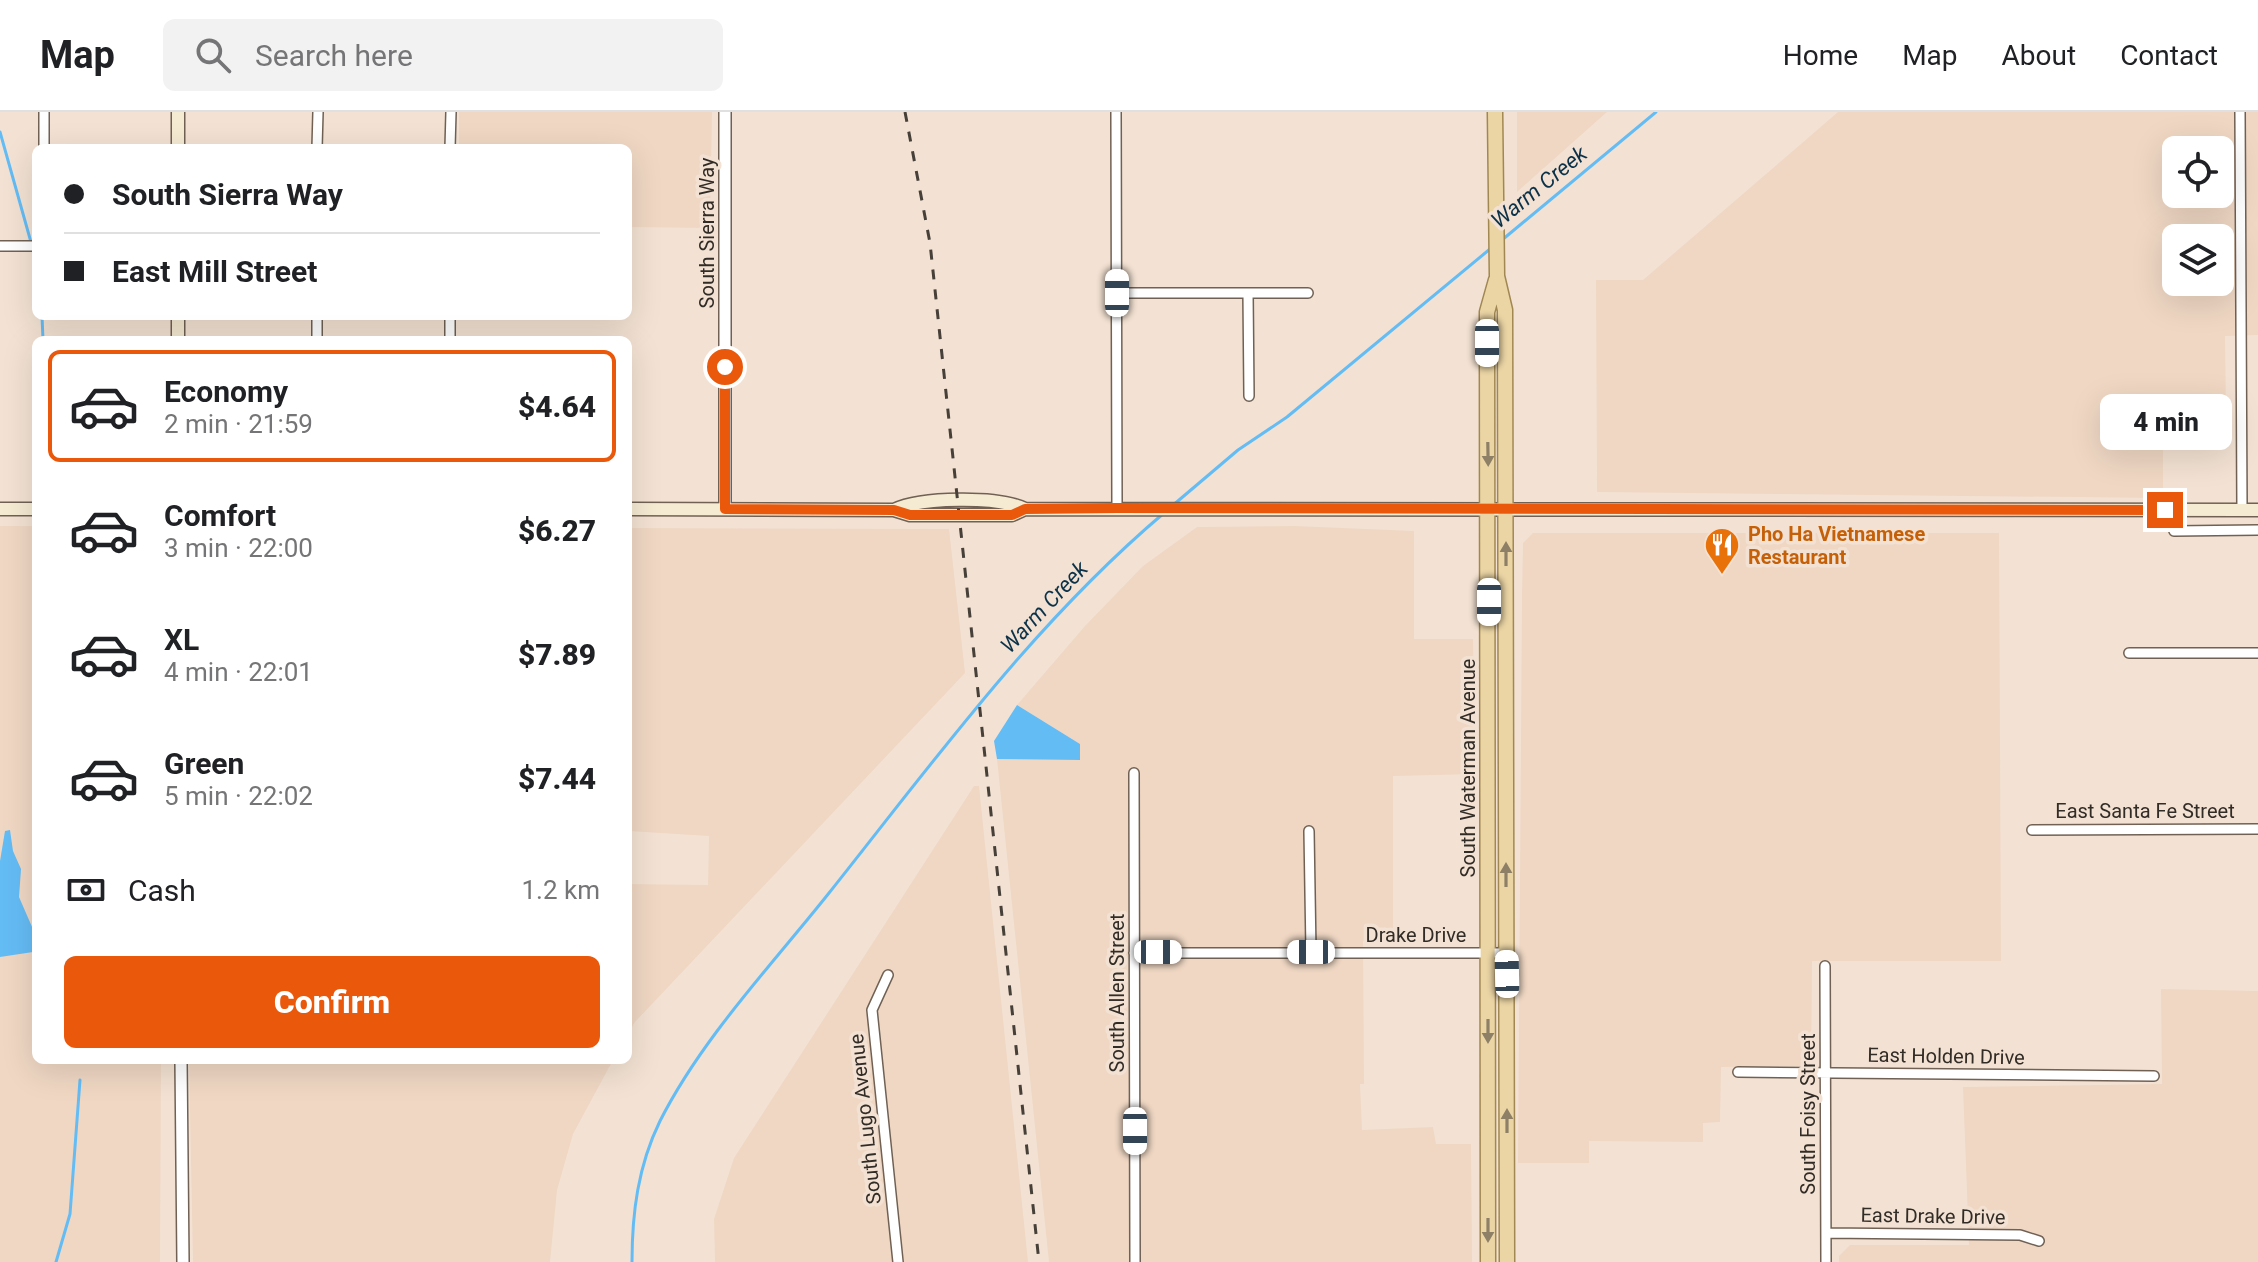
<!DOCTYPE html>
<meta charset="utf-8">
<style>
:root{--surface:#fff;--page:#f2f2f2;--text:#202124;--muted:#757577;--line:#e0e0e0;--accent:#ea580c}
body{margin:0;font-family:Roboto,sans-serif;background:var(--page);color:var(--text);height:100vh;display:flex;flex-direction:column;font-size:30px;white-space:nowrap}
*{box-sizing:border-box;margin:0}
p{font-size:26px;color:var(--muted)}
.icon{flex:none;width:44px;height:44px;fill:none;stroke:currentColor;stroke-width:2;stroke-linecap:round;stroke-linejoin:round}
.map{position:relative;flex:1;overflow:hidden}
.drawer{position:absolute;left:32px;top:224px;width:600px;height:728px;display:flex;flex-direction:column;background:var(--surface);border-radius:12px;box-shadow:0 8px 32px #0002}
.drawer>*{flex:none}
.guide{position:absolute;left:32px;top:32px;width:600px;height:176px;border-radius:12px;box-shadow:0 8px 32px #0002;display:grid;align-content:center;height:176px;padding:0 32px;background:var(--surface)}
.controls{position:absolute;left:2162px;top:24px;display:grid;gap:16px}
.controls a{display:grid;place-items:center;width:72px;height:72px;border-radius:12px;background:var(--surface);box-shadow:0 8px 32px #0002;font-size:40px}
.end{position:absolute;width:36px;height:36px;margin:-18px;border:10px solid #ea580c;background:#fff;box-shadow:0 0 0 4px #fff}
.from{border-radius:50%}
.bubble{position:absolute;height:56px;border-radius:12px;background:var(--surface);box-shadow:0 8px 32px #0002;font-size:26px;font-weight:800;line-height:56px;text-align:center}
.car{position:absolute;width:24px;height:48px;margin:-24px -12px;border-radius:10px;box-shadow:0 0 6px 2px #0007;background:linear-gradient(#fff 24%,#345 0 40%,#fff 0 76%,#345 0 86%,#fff 0)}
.guide b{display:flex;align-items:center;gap:28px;height:76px;font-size:30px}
.guide b+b{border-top:2px solid var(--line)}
.guide i{width:20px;height:20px;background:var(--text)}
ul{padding:14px 0 0;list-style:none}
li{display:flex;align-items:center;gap:24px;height:112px;margin:0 16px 12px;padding:0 16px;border:4px solid transparent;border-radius:12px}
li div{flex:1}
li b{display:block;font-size:30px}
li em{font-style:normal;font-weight:800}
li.active{border-color:var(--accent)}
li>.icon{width:72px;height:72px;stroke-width:1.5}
.pay{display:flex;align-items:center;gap:20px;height:88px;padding:0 32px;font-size:30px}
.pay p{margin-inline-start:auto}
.primary-button{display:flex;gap:16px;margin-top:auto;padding:16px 32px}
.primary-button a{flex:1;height:92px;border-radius:12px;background:var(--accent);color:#fff;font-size:32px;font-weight:800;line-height:92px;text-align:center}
header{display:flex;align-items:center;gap:48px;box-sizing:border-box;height:112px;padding:0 40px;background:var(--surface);border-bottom:2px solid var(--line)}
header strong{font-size:38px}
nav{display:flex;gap:44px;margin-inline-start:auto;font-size:28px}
.search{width:560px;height:72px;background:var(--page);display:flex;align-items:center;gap:20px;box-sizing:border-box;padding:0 28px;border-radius:12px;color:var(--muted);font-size:30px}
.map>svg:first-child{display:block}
.built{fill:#efd7c3;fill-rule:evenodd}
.water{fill:#64bcf5}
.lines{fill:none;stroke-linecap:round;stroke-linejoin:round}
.stream{stroke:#64bcf5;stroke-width:3}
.minor-casing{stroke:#706154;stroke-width:12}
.tertiary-casing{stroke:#706154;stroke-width:14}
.secondary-casing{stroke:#706154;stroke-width:15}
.primary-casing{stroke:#a18852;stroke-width:17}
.minor{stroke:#fff;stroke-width:9}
.tertiary{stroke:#fff;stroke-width:11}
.secondary{stroke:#f5ead2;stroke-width:12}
.primary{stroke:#ebd5a5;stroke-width:14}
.rail{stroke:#474039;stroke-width:3;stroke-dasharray:10 10;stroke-linecap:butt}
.oneway{fill:#8e8066}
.route{stroke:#ea580c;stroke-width:10}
.labels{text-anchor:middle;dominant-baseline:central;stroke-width:7;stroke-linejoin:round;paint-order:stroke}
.street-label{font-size:20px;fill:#322c26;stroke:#f3e2d3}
.food-label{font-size:20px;font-weight:bold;fill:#c56008;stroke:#f3e2d3;text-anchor:start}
.water-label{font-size:22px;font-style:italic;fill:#0c3249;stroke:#f3e2d3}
</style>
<header>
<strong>Map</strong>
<div class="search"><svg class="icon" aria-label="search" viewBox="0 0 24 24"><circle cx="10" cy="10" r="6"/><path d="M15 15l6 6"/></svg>Search here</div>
<nav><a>Home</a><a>Map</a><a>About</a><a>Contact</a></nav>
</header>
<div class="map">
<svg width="2258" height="1150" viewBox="0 0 2258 1150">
<rect width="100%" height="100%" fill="#f3e2d3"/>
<path class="built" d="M459,0H712L710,116L628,115V36H459Z
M1517,0H1607L1517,80Z
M1838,0H2258V223L2225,224L2226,302H2163V386L1597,380L1596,168H1643ZM2176,38H2220V82H2176ZM2176,126H2220V170H2176Z
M0,414H36V948H161L160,1150H0Z
M1295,414L1414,419V527H1473L1475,662L1393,664V829H1363L1364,972H1360L1362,1018L1433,1015L1436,1032H1471L1472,1150H1049L997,647L1080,648V632L1017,593L1085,514L1143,454L1197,415Z
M628,416L949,417L965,561L635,910L628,922V772L708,773L709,724L628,719Z
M1533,421H1999L2001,849H1812L1811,954L1721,955L1720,1010L1703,1011V1030L1589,1029V1051H1518L1522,482L1523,431Z
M974,674H979L1028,1150H715L714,1107L734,1046Z
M2161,877L2258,879V1150H1839V1144L1850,1133H1969L1963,975L2162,972Z
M189,948H613L573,1022L557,1078L550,1150H193Z"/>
<path class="water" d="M1017,593L1080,632V648L997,647L994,629Z
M10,718L13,739L21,757L19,785L36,824L33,840L0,845V749L5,719Z"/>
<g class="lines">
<path class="stream" d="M0,20L36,148
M1502,128L1656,0
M42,204L43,228
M1172,394L1238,338L1287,305L1490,137
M56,1150L70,1102L80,968
M632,1150C632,1101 638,1054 660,1009C702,926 771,854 829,781C934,649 1034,511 1164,401"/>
<defs>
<path id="minor" d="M1116,0L1117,396
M2240,0L2242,398
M44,36V0
M317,36L318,0
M450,36L451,0
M0,134H36
M1117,181H1308
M1248,181L1249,284
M450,204V228
M317,228V204
M2174,419L2258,418
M2129,541H2258
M1134,661L1135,1150
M2032,718L2258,717
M1309,719L1311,840
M1134,841H1507
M1825,854L1826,1150
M888,863L872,898L898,1150
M1738,960L2154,964
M1826,1121L2020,1123L2039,1129"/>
<path id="tertiary" d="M725,0V397
M181,948L183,1150"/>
<path id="secondary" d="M178,36V0
M178,228V204
M0,397H36
M628,397L894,398L910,403H1012L1025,397
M894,398C921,385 998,384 1025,397L2258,398"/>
<path id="primary" d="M1495,0L1497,164L1505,198L1507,1150
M1488,1150L1487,200L1496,168"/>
</defs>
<use href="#minor" class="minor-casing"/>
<use href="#tertiary" class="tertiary-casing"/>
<use href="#secondary" class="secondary-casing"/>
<use href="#primary" class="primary-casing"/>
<use href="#minor" class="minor"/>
<use href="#tertiary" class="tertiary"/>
<use href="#secondary" class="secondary"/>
<use href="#primary" class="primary"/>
<path class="rail" d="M905,0L930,131L1039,1150"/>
</g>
<defs><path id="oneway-solid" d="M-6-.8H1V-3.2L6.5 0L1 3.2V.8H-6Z" transform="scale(2)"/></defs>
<g class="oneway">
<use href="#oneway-solid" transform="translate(1488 342) rotate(89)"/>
<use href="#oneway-solid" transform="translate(1506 442) rotate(-90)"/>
<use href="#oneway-solid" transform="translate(1506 763) rotate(-90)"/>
<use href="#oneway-solid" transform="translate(1488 919) rotate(90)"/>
<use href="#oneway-solid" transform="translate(1507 1009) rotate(-90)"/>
<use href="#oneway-solid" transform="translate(1488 1118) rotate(90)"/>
</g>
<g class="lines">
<path class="route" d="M725,255V397L894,398L910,403H1012L1025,397L1117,396L2165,398"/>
</g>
<defs>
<symbol id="restaurant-pin" viewBox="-11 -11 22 30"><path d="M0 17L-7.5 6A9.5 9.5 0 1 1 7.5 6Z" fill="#e8710a" stroke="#f3e2d3"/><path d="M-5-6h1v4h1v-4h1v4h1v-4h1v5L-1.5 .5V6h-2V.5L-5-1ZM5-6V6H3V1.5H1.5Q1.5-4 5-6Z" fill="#fff"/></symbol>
</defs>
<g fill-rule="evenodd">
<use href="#restaurant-pin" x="1702" y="413" width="40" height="54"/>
</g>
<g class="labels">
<g class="street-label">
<text transform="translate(707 121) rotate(-90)">South Sierra Way</text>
<text transform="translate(1468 656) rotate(-90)">South Waterman Avenue</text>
<text x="2145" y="699">East Santa Fe Street</text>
<text x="1416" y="823">Drake Drive</text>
<text transform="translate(1117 881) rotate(-90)">South Allen Street</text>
<text transform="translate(1946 944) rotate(1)">East Holden Drive</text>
<text transform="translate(1808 1002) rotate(-90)">South Foisy Street</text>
<text transform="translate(865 1007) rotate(-96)">South Lugo Avenue</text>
<text transform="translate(1933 1104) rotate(1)">East Drake Drive</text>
</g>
<g class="food-label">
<text x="1748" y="422">Pho Ha Vietnamese<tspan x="1748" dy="23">Restaurant</tspan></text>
</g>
<g class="water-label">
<text transform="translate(1539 75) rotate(-39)">Warm Creek</text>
<text transform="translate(1044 495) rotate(-47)">Warm Creek</text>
</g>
</g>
</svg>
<div class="controls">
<a><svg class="icon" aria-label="locate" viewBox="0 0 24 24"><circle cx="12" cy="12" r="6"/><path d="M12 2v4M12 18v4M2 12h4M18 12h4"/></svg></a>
<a><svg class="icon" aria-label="layers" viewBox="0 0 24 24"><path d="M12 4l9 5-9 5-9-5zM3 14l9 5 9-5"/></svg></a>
</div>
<i class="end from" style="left:725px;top:255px"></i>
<i class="end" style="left:2165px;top:398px"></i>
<div class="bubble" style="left:2100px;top:282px;width:132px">4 min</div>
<i class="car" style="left:1117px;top:181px;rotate:0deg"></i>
<i class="car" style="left:1487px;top:231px;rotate:180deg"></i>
<i class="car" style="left:1489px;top:490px;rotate:180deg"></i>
<i class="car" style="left:1158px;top:840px;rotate:90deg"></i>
<i class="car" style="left:1311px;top:840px;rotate:270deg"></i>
<i class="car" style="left:1507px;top:862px;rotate:359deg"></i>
<i class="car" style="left:1135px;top:1019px;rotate:180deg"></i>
<div class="guide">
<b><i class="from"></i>South Sierra Way</b>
<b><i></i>East Mill Street</b>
</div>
<section class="drawer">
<ul>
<li class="active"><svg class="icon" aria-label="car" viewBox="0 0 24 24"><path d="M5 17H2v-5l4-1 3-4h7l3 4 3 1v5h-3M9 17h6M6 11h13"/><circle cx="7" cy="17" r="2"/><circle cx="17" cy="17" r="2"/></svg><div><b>Economy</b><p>2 min · 21:59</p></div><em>$4.64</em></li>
<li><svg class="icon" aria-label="car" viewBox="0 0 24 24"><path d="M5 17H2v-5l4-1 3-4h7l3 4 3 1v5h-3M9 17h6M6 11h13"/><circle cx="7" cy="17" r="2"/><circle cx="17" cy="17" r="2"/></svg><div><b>Comfort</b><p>3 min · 22:00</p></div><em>$6.27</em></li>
<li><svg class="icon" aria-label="car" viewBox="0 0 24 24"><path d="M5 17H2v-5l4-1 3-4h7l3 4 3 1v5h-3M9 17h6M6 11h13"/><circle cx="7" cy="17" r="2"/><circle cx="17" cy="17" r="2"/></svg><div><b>XL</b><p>4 min · 22:01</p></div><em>$7.89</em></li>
<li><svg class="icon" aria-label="car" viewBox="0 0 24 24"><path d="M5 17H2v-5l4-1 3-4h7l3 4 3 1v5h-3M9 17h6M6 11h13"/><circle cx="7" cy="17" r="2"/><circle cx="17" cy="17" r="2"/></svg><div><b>Green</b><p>5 min · 22:02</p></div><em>$7.44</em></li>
</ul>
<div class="pay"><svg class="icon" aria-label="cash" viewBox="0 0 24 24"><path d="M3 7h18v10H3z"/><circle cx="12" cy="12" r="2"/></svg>Cash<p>1.2 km</p></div>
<div class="primary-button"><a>Confirm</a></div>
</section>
</div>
